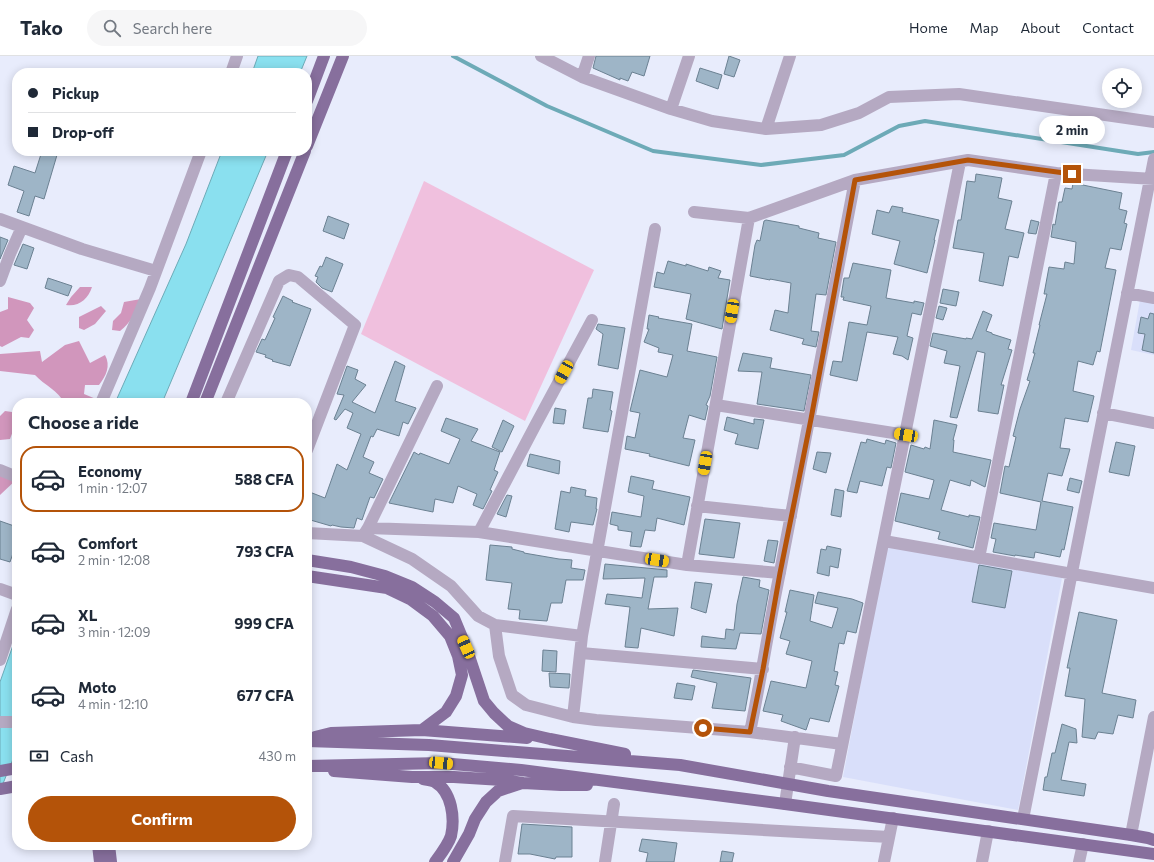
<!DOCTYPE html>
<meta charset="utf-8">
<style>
:root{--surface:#fff;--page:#f6f6f7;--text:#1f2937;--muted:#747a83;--line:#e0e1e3;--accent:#b45309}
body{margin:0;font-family:Commissioner,sans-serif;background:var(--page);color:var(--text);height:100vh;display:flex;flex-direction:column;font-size:15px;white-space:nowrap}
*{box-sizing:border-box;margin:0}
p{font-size:13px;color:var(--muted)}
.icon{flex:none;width:22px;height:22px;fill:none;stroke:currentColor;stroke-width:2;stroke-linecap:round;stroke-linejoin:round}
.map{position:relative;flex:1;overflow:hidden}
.drawer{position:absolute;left:12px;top:342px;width:300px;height:452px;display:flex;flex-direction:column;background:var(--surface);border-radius:16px;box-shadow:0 2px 10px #0003}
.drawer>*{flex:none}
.banner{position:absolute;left:12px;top:12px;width:300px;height:88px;border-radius:16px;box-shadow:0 2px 10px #0003;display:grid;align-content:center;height:88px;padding:0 16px;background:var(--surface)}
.fabs{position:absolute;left:1102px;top:12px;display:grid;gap:8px}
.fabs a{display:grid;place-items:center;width:40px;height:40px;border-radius:50%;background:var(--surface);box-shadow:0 2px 10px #0003;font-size:20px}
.end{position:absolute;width:18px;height:18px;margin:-9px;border:5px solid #b45309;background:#fff;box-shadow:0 0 0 2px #fff}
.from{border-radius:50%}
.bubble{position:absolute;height:28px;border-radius:14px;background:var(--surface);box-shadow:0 2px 10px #0003;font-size:13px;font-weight:700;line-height:28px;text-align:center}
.car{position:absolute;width:12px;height:24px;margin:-12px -6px;border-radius:5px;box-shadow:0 0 3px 1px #0007;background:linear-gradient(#f5c518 24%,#345 0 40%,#f5c518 0 76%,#345 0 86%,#f5c518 0)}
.banner b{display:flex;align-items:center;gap:14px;height:38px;font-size:15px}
.banner b+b{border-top:1px solid var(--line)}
.banner i{width:10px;height:10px;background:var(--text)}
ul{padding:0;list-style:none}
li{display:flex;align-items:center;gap:12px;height:66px;margin:0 8px 6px;padding:0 8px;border:2px solid transparent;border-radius:16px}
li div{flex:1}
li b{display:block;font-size:15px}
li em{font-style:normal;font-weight:700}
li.selected{border-color:var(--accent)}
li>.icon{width:36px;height:36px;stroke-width:1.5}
h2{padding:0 16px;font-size:18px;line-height:48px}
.pay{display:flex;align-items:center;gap:10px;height:44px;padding:0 16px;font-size:15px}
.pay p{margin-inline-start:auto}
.cta{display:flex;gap:8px;margin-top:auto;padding:8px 16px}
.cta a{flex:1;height:46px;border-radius:24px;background:var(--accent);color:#fff;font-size:16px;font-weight:700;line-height:46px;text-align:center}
header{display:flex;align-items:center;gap:24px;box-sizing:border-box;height:56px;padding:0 20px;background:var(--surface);border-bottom:1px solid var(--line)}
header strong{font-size:19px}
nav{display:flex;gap:22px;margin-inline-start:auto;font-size:14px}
.search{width:280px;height:36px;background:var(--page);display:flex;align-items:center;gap:10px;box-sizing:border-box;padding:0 14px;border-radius:22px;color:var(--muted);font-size:15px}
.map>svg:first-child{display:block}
.built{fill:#d9dffa}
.green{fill:#f0c0de}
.forest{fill:#d196bc}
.water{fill:#8ae0ef;stroke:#6daab7}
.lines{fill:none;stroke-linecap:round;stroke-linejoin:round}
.stream{stroke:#6daab7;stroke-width:4}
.building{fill:#9eb5c7;stroke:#6b8192}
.minor{stroke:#b5a9c2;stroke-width:12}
.major{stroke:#876f9d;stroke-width:12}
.route{stroke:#b45309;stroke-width:5}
</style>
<header>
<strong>Tako</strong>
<div class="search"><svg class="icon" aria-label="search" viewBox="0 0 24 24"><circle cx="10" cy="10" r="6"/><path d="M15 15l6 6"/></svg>Search here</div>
<nav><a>Home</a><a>Map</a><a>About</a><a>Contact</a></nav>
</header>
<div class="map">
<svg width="1154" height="806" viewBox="0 0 1154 806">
<rect width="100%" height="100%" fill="#e8ecfc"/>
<path class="built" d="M1140,244L1154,247V299L1131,294Z
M887,489L1062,522L1018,754L843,721Z"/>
<path class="green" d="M424,125L594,214L525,365L361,278Z"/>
<path class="forest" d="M80,231H92C88,243 79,251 66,249L71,241Z
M8,241L30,247L34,252L27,264L34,274L29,282L21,281L2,291L0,290V256L8,253Z
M141,243C136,255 131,267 120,275L112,274L113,265L121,257L124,246Z
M101,250L106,255L95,268L84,274L79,272V261Z
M79,285L90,307L105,299C111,310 106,320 99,329H85L84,338L96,343L94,347H64C59,335 44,329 35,319L0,315V298L40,295L42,306L65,289Z
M5,355L12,356L13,375L10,383L0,384V360Z
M0,413L17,423L0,439Z"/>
<path class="water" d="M258,0H307L300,17H252Z
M222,95H268L162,347H115L186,188Z
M17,578V693L0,735V626Z"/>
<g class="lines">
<path class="stream" d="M453,0L547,50L653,95L761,109L844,99L899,70L925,65L1138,98L1154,96"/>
</g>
<path class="building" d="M596,0H650L644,20L632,16L628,25L620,22V24L593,12Z
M729,0L740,4L734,21L724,18Z
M700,12L722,19L718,33L696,25Z
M42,95L57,99L44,143L35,140L29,160L17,156L24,135L8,129L14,110L35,117Z
M976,118L1002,122L998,142L1012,145L1005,173L1024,177L1018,202L1009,200L1003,230L979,225L984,197L953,192L958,164H961L967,125L975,126Z
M1073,127L1122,137L1119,153L1127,155L1124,167L1127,168L1121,194L1110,192L1105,212L1116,214L1100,296L1097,295L1093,309L1078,305L1073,335L1094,340L1088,366L1065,362L1060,392L1070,393L1062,420L1048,417L1042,445L1073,451L1064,494L1062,493L1060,501L1035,496L1034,502L1015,499V500L993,496L996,483L991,482L994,467L1036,474L1041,446L1000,437L1005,410L1009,411L1016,381L1013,380L1020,353L1030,325L1027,324L1035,297H1033L1040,269H1039L1047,238H1044L1049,211L1064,213L1065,206L1074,208L1076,186L1051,181L1053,168L1055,169L1059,146H1062L1065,132L1072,133Z
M892,150L903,152L902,156L939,164L934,184H935L927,217L894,208L900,185L872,178L877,154L889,157Z
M328,160L349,168L344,183L323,175Z
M766,164L799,170V172L819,177L818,182L836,186L826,239L816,238L811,275L819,276L816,291L802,288L804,283L770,274L775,254L788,257L791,227L770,223V224L750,220L755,189L757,184L760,185L764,165Z
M1031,164L1039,166L1036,178L1028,177Z
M0,181L8,184L0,203Z
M23,188L34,192L27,213L14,209Z
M326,201L343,208L332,236L322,232L316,226L318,221L315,220L320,210L322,211Z
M668,205L686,210V208L708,215L709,211L721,215L718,222L730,224L722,273L686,263L691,238L654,231L657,216L664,218Z
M853,207L891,214L886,242L914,247V245L924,247L921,259L912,257L907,280L913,282L908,304L902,300L893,298L898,281L867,276L857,325L830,319L833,305L842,306L849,266L867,269L871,250L843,244L844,241H841L844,222H849Z
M48,222L72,230L68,240L45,232Z
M943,233L959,236L956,250L940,247Z
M283,240L293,245L292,246L311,253L290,310L272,305L273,304L265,301L266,299L256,296L262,283L265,284L275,262L273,261Z
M939,250L947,252L943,264L936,262Z
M983,255L992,259L986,275L992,277V278L1011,284L1008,293L1012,294L1001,329H1004L998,358L978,355L985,297L977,295L957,362L950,361L960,310L944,307L947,295L930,290L933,277L966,283V282L972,283Z
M1150,257L1154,258V297L1142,294L1145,278L1138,277L1141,261L1148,263Z
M649,259L659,261L658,262L692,268L687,295L717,301L710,340L706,349L708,350L705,364L689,359L683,382L695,384L689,410L649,400L650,398L625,393L627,380L635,382L640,357L630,355L640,314L667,321L673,299L658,296L659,292L644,286L649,273H647Z
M598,268L625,272L618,313L598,309L603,278L596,273Z
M743,297L772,302L770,312L811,319L804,355L757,348L762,316L738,315Z
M395,305L405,310L395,345L416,352L408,368L403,366L399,380L377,373L373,381L371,380L363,401L374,406L369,417L383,423L374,442L370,441L362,464L357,462L354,472L341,471L332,469L331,470L307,463V435L325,442L337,408L347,414L361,378L347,372L353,357L345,353L336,364L334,363L344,339L337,338L347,310L358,314L355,323L366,329L352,346L375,357Z
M593,333L613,336L610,354L612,355L608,376L583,372L588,342H592Z
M555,352L566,354L564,368L553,367Z
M727,361L754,368V363L764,364L758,393L735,388L738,378L724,374Z
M446,362L478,373L471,385L500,396L494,414L498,416L490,434L492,435L483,453L473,449L477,438L458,430L453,447L435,443L433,456L389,447L414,396L419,399L420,397L449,408L460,383L441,375Z
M503,364L514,370L502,396L492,391Z
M934,364L957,369L953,384H954L953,396L991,404L985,431L971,424L970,430L950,424L941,454L969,461V459L980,461L973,492L938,483L940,476L895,465L901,437L929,443L934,424L905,416L911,389L924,393L925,391L930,393Z
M867,383L885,388L886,384L896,387L891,412L887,411L882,430L860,425L857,437L847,435L861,386L866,387Z
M1116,386L1135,390L1129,420L1109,416Z
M817,396L831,397L826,417L813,413Z
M530,398L560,405L559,418L527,410Z
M631,420L654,425L652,433L690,441L684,469L657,462L655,475L645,474L641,491L630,490L632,476L618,474V470L610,468L612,456L641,461L644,440L628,436Z
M1070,422L1082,425L1079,437L1067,434Z
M571,431L586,434L585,440L597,442L596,453H597L593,469L571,466L569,476L555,473L561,435L570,437Z
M835,433L844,435L841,461L831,459Z
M507,439L512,440L506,461L497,458Z
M705,463L740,467L734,502L699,498Z
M0,465L17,471V486L10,506L0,503Z
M768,484L778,485L774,507L764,505Z
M490,489L512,491V493L524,496V497L559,503L572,504L571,512L585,514L583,524H566L562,547H551L547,565L519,563L520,554L508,553L512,527L486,524Z
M827,490L841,493L838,512L830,510L829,520L817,517L821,493L826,494Z
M605,508L667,514V521H654L648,553L678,552L674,580L641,572L638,592L625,591L630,551L605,548L607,538L642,542L645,522L603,523Z
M979,509L1012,515L1005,552L972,546Z
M743,521L760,524L759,531L769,534L761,578L740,577L736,593L701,591L702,580L725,583L726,573L734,574L737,548Z
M695,526L712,528L706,557L691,552Z
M790,534L814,539L810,565L832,572L838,552L815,547L818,536L852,543L863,547L856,577L847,575L844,588L839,587L834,615L838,616L835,629L839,630L829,666L810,662L806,674L781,665L783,659L763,655L771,625L806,632L812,605L786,598L790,585L780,582L787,556H785Z
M1079,556L1117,564L1102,637L1136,644L1133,662L1118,659L1113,678L1098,676L1095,683L1082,681L1085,643L1065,640L1070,612H1067Z
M543,594L557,595L556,616L542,615Z
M693,614L751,622L745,655L712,652L717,627L691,621Z
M549,617L570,618L569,632L550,631Z
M677,627L695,630L692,644L674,642Z
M1062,668L1076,673L1077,687L1069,686L1061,724L1086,728L1084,740L1043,734L1045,721H1047L1052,697H1055Z
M522,768L572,771V801H556L555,803L530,798H518Z
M642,783L677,787L674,806H646L648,797L639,795Z
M722,795L734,797L732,806H720Z"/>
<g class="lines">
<path class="minor" d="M541,0L582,21L671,53L712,65L766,73L821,69L859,57L889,41L959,38L1154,66
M231,17L237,0
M582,21L589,0
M671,53L689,0
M766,73L790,0
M694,156L749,162L855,124L968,104L1056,117L1154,123
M0,163L82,193L156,215
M0,225L10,198L22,171
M1127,237L1154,242
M101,347L150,232L201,95
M226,347L279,225L289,219L298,221L355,269L307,394
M716,349L906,379
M1103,357L1154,367
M0,414L17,421
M697,450L791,460
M368,472L437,330
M479,476L536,368L592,264
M307,477L363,480L368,472L479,476L687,509L780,517
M363,480L412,503L451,530L478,560L495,569L499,600L512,639L526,649L573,661L596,664L750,676L842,688
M884,485L1154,532
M979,502L1056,117
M687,509L749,162
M0,533L17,539
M495,569L582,580
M581,597L763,613
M0,604L17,553
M573,661L582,580L655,173
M0,666H17
M750,676C761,623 769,569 780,516C806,385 831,254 855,124
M790,711L836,720L960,106
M785,748L795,681
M1023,763L1154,103
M1131,779L1154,661
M505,806L513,760L889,781
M605,806L614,748
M884,806L893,762
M982,806L988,775
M1079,806L1083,788"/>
<path class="major" d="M307,45L324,0
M307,90L343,0
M191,347L287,95
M205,347L305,95
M307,504L351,511L385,520L412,531L435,546L454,562L466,591L484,645L494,657L508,670L524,677L550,683L625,698
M307,520L387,532L410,543L433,560L450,580L458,600L462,619L456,640L446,656L422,674L331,677L315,681
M422,674L527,682
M307,685L429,689L680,709L828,735L1131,779L1148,782L1154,784
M307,710L441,707L521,714L785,748L1154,798
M0,715L17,712
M334,715L412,721H454L502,724L523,727L561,729H587
M423,723C426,724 431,724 435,726C452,736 455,762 451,780C448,789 441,798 435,806
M0,733L17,730
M98,789L100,806
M109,789L111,806
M453,806L469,778L475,763L486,746L498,735L522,727"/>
</g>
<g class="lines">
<path class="route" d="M703,672L750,676L763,613L780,517L811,363L855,124L968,104L1072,118"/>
</g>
</svg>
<div class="fabs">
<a><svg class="icon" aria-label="locate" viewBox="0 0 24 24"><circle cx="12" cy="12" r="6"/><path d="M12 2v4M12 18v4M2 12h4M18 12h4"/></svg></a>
</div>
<i class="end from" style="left:703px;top:672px"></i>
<i class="end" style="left:1072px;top:118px"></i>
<div class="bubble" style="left:1039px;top:60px;width:66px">2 min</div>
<i class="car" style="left:732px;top:255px;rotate:190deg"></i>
<i class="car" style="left:564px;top:316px;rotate:208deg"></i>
<i class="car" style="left:906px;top:379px;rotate:280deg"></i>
<i class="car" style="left:705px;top:407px;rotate:190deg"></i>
<i class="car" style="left:657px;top:504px;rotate:99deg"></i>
<i class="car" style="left:466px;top:591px;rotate:336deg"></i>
<i class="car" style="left:441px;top:707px;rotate:95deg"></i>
<div class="banner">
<b><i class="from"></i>Pickup</b>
<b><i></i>Drop-off</b>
</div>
<section class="drawer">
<h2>Choose a ride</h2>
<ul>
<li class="selected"><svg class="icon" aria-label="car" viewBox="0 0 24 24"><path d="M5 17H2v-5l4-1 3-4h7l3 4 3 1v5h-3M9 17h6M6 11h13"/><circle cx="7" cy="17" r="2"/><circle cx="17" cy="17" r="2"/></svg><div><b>Economy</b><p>1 min · 12:07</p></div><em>588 CFA</em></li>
<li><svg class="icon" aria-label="car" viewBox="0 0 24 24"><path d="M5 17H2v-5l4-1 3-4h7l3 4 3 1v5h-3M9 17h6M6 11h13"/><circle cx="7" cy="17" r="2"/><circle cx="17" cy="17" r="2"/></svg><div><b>Comfort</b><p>2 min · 12:08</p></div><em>793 CFA</em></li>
<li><svg class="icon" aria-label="car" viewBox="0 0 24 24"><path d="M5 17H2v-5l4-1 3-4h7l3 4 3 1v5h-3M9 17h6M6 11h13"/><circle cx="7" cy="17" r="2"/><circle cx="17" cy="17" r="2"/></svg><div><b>XL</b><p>3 min · 12:09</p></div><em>999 CFA</em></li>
<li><svg class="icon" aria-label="car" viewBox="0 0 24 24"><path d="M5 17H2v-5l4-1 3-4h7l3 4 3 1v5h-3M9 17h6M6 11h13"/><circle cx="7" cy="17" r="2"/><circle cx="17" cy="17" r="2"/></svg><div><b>Moto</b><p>4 min · 12:10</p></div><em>677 CFA</em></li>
</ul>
<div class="pay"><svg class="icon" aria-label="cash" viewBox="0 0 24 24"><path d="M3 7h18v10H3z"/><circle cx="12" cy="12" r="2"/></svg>Cash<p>430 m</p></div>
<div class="cta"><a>Confirm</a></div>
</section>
</div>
